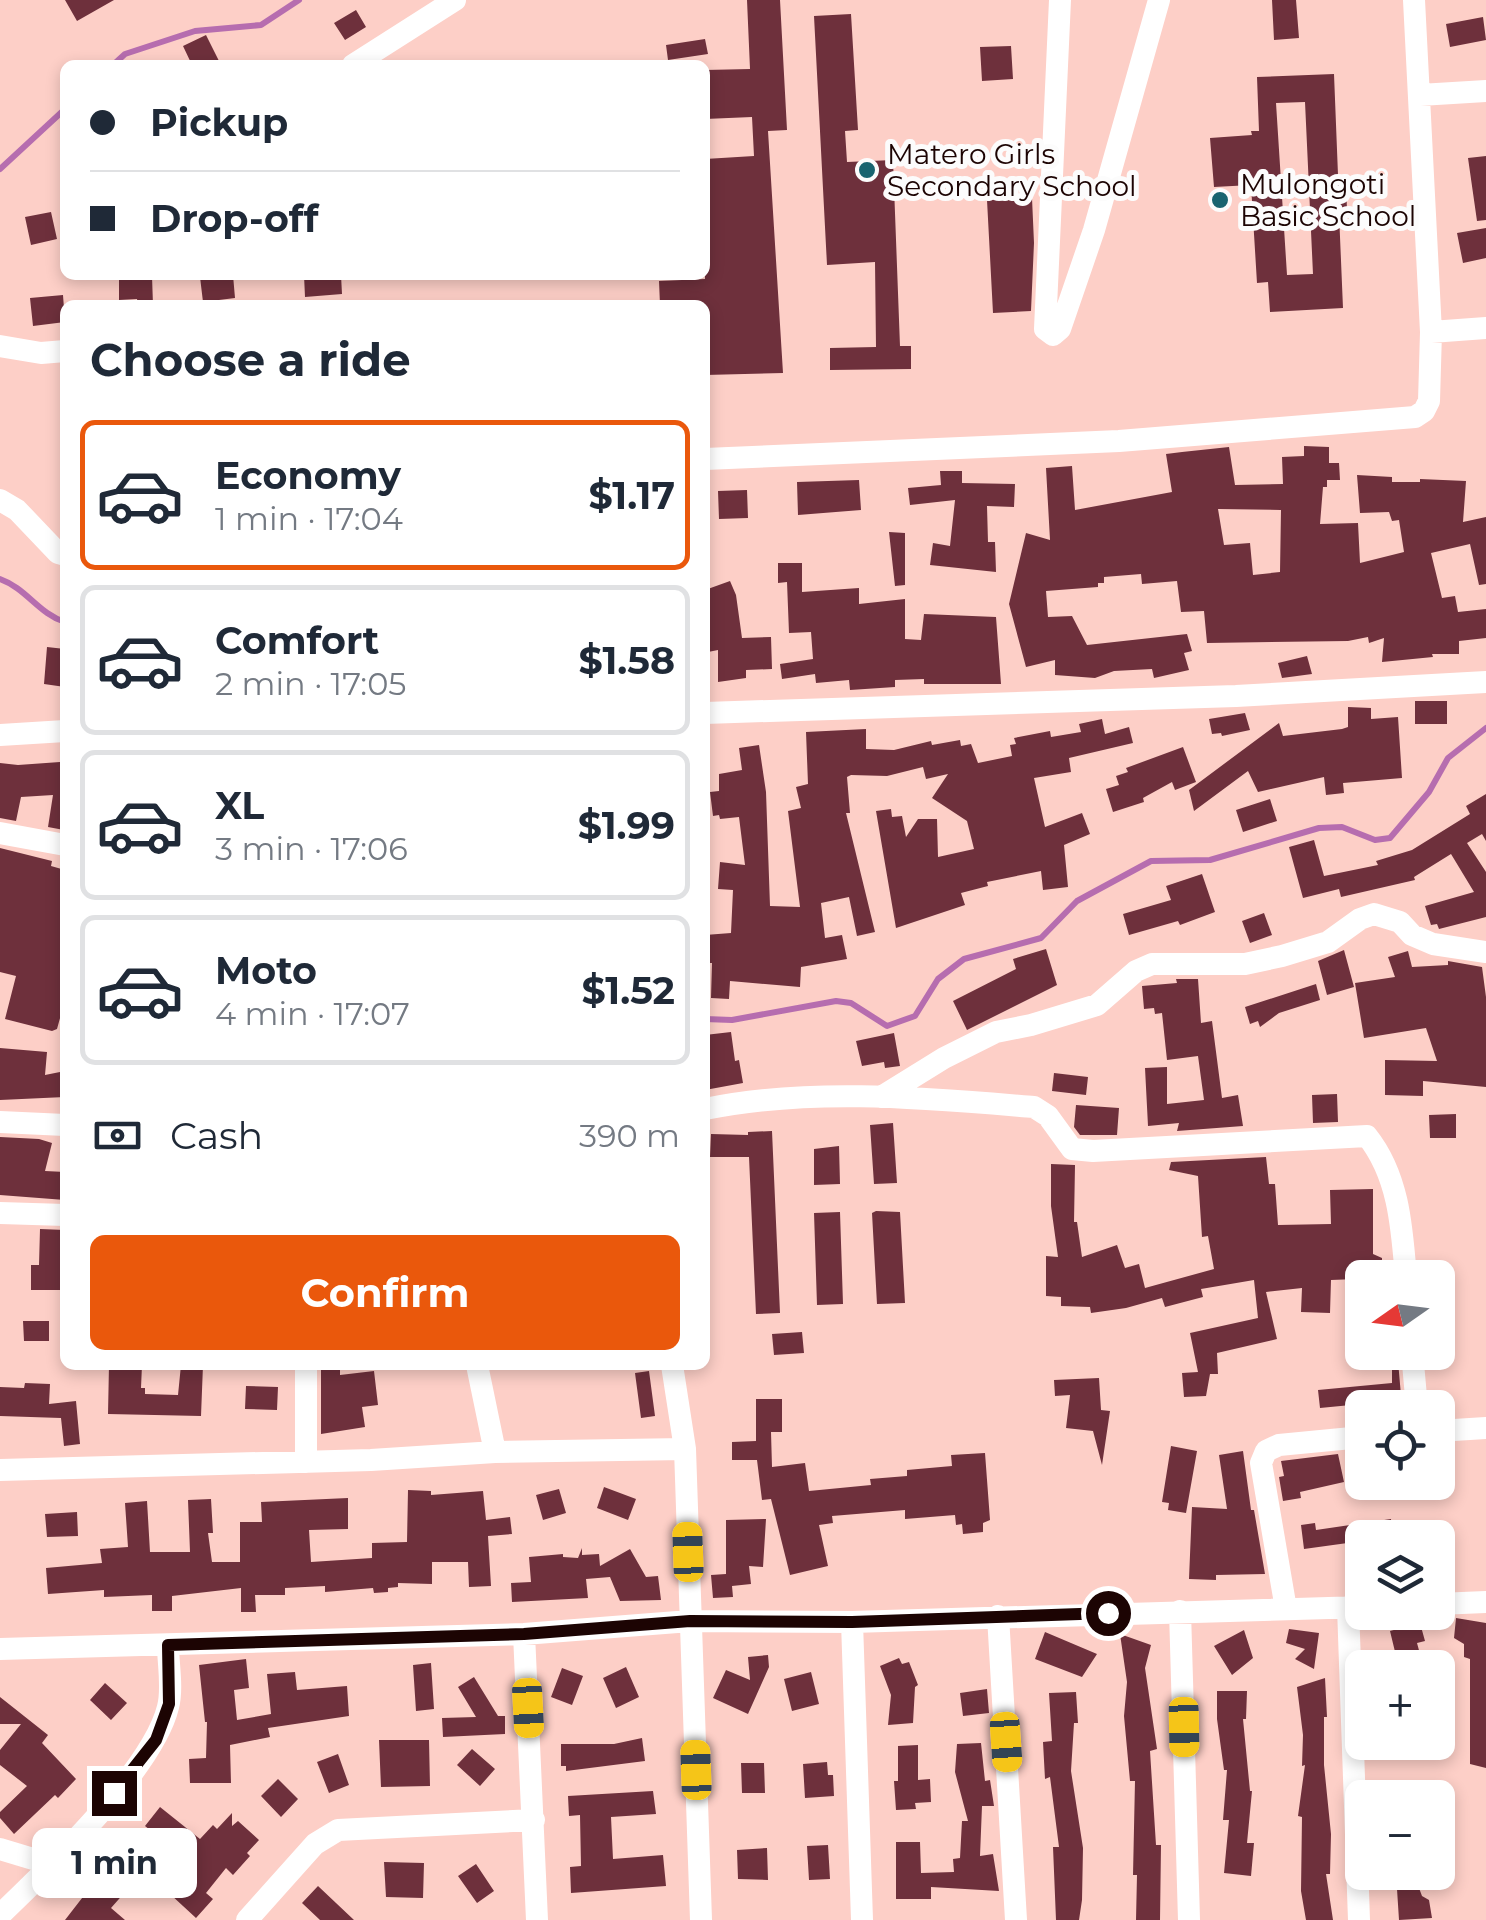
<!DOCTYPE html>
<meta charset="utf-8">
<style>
:root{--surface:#fff;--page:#f2f2f3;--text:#1f2937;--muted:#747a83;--line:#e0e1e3;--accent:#ea580c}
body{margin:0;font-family:Montserrat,sans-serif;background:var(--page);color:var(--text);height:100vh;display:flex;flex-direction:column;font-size:38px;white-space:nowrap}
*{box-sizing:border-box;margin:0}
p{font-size:32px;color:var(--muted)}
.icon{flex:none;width:55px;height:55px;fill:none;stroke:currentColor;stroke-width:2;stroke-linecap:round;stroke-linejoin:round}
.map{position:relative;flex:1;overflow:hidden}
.side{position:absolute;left:60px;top:300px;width:650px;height:1070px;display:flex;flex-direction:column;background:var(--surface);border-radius:15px;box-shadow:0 5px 15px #0003}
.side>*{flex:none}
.guide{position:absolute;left:60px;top:60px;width:650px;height:220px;border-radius:15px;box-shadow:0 5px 15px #0003;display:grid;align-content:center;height:220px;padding:0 30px;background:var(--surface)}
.needle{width:65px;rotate:256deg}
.fabs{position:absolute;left:1345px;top:1260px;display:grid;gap:20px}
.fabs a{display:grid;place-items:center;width:110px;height:110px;border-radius:15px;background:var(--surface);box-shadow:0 5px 15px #0003;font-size:50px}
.end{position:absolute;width:45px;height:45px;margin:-22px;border:12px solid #1c0403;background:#fff;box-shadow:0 0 0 5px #fff}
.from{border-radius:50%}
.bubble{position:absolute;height:70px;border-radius:15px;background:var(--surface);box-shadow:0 5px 15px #0003;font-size:32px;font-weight:700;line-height:70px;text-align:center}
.car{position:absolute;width:30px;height:60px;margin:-30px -15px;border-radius:12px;box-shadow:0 0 8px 2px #0007;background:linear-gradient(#f5c518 24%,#345 0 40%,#f5c518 0 76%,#345 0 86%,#f5c518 0)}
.guide b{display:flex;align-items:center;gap:35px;height:95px;font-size:38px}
.guide b+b{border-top:2px solid var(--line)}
.guide i{width:25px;height:25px;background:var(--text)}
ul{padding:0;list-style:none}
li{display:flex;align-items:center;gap:30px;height:150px;margin:0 20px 15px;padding:0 10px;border:5px solid var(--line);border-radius:15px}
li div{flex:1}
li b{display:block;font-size:38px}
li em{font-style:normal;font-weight:700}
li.current{border-color:var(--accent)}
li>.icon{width:90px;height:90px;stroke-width:1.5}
h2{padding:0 30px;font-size:45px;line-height:120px}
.pay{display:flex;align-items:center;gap:25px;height:110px;padding:0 30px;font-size:38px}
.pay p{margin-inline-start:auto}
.button{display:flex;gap:20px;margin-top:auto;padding:20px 30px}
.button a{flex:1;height:115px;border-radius:15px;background:var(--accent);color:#fff;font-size:40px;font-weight:700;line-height:115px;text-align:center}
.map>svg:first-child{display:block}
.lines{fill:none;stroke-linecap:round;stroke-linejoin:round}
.stream{stroke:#b66daf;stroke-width:6}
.building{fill:#6e303c;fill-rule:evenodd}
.minor{stroke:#fff;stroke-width:22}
.route{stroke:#1c0403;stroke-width:12}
.poi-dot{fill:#196470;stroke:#fcfcfc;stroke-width:4}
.labels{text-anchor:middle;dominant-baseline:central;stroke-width:10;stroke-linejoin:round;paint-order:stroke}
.poi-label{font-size:28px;fill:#1c0403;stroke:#fcfcfc;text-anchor:start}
</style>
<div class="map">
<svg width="1486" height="1920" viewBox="0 0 1486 1920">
<rect width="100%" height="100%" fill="#fdcfc7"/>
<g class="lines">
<path class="stream" d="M113,65L125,54L195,31L261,25L299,0
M0,169L65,109
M0,579C26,588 39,614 65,622
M705,1019L732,1020L836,1001L851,1003L887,1026L915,1016L938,979L964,959L1041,938L1077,901L1151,861L1210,860L1319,828L1342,827L1375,840L1390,838L1429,792L1448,758L1486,728"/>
</g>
<path class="building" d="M65,0H114L77,21Z
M747,0H780L787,130L768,131L783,373L705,375V305H660L659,281L705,279V159L754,156L752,117L705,119V70L750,69Z
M1272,0H1296L1299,38L1274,40Z
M356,10L366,27L345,40L334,23Z
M851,14L858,130L845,131L847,162L893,160L900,346H911V369L830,370V348L876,347L875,262L827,265L814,16Z
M1483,17L1486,40L1450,47L1446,24Z
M206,35L221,65H192L183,46Z
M705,39L708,54L668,60L666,45Z
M1011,46L1013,79L982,81L980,47Z
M1334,74L1338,175H1346L1347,213H1339L1343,308L1270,312L1268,282L1257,283L1251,185L1214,187L1210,138L1252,135L1251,131H1259L1257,77ZM1305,102L1313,274L1287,275L1276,103Z
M1486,156V220L1477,221L1468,158Z
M1032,198L1034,243L1031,311L993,313L987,200Z
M51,212L57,239L31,245L25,217Z
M1486,228V258L1463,263L1457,233Z
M233,275L235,298L203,302L200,277Z
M304,275H341L342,294L305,297Z
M119,276H152L153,305H138L137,299L119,300Z
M63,295L65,322L33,326L30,298Z
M1304,446L1329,447V463H1339L1340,480H1327V487H1323L1320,524L1358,523L1360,563L1404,552L1399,520L1392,521L1389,512L1360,513L1357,475L1392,477V482H1420V479L1466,481L1463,522L1486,517V584L1479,585L1470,544L1431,553L1442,598L1455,596L1458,612L1486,609V638L1459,641V654H1432L1433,657L1382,662L1384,638L1369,643L1368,637L1348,641L1207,643L1204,611L1181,612L1177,581L1142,584L1141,574L1104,577V583H1098V587L1046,591L1048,617L1072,616L1087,645L1187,634L1192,651L1184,653L1189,670L1154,678L1152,669L1114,671L1095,678L1055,675V660L1026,667L1009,604L1026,533L1050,540L1046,468L1072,466L1075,510L1172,492L1166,454L1182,452L1229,447L1235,485L1283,484L1282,457L1304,456ZM1218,509L1281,510L1280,572L1253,575L1250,543L1224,545Z
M940,471H962V483L1015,484L1014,507L987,506L988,542H995L996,572L930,565L933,543L950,546L955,500L910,505L908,488L941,485Z
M859,480L861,510L798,515L797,482Z
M747,490L748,518L719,519L718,491Z
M889,532L905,533V585L895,586Z
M778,563H802V592L859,588V604L905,599V639L921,640L924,614L996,617L1001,684H924V679L895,680V687L850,690L849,680L816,683L815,674L782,679L780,664L813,659L811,632L789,633L787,582L778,583Z
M730,581L736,595L742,638L771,637L772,669L746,670V678L718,682V650L708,652L705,632V590Z
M47,647L65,649V687L44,684Z
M1307,656L1312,674L1282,678L1278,663Z
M1415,701H1447V724H1415Z
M1348,707L1371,708V719L1398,717L1402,778L1343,783L1344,793L1326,795L1324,777L1258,792L1248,771L1194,811L1189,790L1279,723L1283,736L1342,729L1348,727Z
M1245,713L1250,730L1222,736L1221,733L1212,734L1209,719Z
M1102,719L1105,734L1129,727L1133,743L1069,758L1071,772L1034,778L1045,827L1082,813L1090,834L1064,845L1068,887L1043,890L1041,871L987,882L988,886L961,893L965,905L896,928L876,811L891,809L892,817L902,816L906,837L918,819H937L938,857L974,849L967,821L932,798L948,774L926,779L923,767L887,776L851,775L847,777L850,813H846L875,932L857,936L849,897L821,903L825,938L842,935L847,959L801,967L800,987L730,981L729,999L711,998L712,963H705V935L731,933L733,890L718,889L720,862L745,865L739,817L720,819L719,815L713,816L710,792L719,791V774L742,770L739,748L759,745L766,792L770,906L800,907L788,811L801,808L796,787L808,784L806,732L866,729V749L894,750L931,741L932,745L960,740L961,746L971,744L978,763L1012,756L1010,745L1016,744L1014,738L1050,731L1051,737L1081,732L1079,724Z
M1183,747L1196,782L1175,790L1172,782L1143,798L1144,802L1113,812L1106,789L1119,785L1116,776L1128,772L1126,768Z
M60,762L65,764L64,830L48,827L53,795L21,797L16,821L0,818V763L18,765Z
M1486,794V841L1482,834L1467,843L1486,872V917L1439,929L1437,924L1431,925L1425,906L1474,892L1451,854L1414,877L1415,880L1341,897L1339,889L1303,898L1289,847L1314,840L1324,876L1378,865L1376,861L1412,850L1470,814L1466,806Z
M1270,799L1277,821L1243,832L1236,810Z
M0,848L52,861L51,866L65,870V1000L57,1029L52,1031L5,1019L16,976L0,972Z
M1202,874L1215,912L1180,925L1178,921L1129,935L1123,914L1171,900L1166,886Z
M1264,913L1272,935L1250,943L1242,921Z
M1046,949L1057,985L967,1030L953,1001L1016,969L1013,959Z
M1344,950L1354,987L1327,995L1318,961Z
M1408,951L1412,967L1448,965V961L1482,967L1486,997V1087L1423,1081V1096L1385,1095V1060L1437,1061L1426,1028L1364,1038L1355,983L1395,977L1388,957Z
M1176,979H1198L1201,1023L1212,1021L1222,1098L1238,1095L1243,1126L1177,1131L1179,1123L1148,1126L1145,1068L1167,1067V1104L1204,1100L1198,1056L1167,1060L1162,1013L1155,1014L1154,1008L1144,1009L1142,986L1177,983Z
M1316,984L1320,1000L1279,1013L1260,1027L1258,1021L1250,1024L1245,1007Z
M731,1032L735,1061L739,1060L743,1083L705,1090V1035Z
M894,1033L900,1066L885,1068L884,1062L862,1066L856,1041Z
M0,1048L47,1052L45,1075L65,1071V1097L0,1100Z
M1054,1073L1088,1077L1086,1095L1052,1091Z
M1337,1094L1338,1122L1313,1123L1312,1095Z
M1076,1105L1119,1108L1117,1135H1080L1074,1127Z
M1456,1114V1138H1430L1429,1115Z
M893,1123L897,1183L874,1184L870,1125Z
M772,1131L780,1313L756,1314L749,1157H710L711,1134L748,1135V1132Z
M0,1137L39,1139L52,1143L45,1171L65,1172V1200L0,1195Z
M839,1146L840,1184L814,1185V1149Z
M1266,1157L1269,1184H1275L1278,1225L1331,1224L1330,1190L1373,1189V1254L1382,1258V1278L1331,1280L1330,1313L1301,1312L1302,1288L1266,1292L1277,1339L1217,1353L1218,1374H1210L1206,1396L1184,1397L1182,1373L1198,1372L1190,1333L1258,1318L1254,1280L1201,1289L1203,1297L1165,1307L1162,1298L1126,1308L1091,1313L1090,1307L1061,1306V1297L1046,1296V1256L1058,1257L1051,1206V1164L1075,1165L1074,1222H1077L1082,1257L1117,1245L1125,1268L1139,1264L1145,1288L1214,1269L1208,1236L1202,1237L1198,1176L1169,1170L1171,1162Z
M876,1211L900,1212L905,1303L877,1304L872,1213Z
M840,1212L843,1304L817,1305L814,1213Z
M40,1229L65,1230V1290H31V1265H39Z
M23,1321H49V1341H24Z
M802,1332L804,1353L774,1355L772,1334Z
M1398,1361L1402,1407L1392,1408V1401L1320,1408L1318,1390L1392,1383V1362Z
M109,1365H142L141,1388H145V1394L178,1395L181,1365H203L201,1416L108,1414Z
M321,1365H340V1375L374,1371L378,1405L362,1407L365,1427L321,1434Z
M649,1371L655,1416L641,1418L635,1373Z
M1099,1378L1101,1410L1110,1411L1102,1465L1093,1431L1066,1428L1070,1395L1055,1396L1054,1380Z
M25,1383L50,1384L49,1404L76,1401L80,1444L64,1446L61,1418L0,1416V1387L24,1388Z
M246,1386L278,1387L277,1410L245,1409Z
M756,1399H782V1432H771L772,1467L805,1463L809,1491L871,1485L870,1479L907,1476V1470L952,1466L951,1455L985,1453L990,1520L983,1523V1532L963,1534L962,1524L956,1525L955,1515L905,1519V1510L832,1516L833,1523L819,1525L828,1566L790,1575L771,1499L762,1500L757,1460H732V1442L756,1441Z
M1171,1446L1197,1451L1186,1513L1168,1510L1169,1503L1162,1502Z
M1243,1451L1251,1510H1254L1265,1574L1216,1575V1580L1189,1579L1192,1507L1227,1509L1219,1455Z
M1338,1454L1344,1482L1300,1492L1301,1498L1283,1501L1279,1477L1284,1476L1281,1461Z
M604,1487L636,1499L628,1520L597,1508Z
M559,1489L566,1513L543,1520L536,1495Z
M408,1490L431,1491V1495L483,1491L486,1520L510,1517L512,1534L488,1536L491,1586L469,1587L468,1562H432V1584L398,1583V1587L388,1588V1592L374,1593L373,1588L325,1592V1586L285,1588V1595H255L256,1612H241V1588L172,1596V1611H152V1595L104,1597V1590L48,1594L46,1568L102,1563L100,1549L128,1547L125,1503L147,1501L150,1552H190L188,1500L211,1499L213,1533H208L212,1562H240V1522H262L261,1502L348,1498V1529L309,1530L311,1562L372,1558V1543L407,1542Z
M77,1512L78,1536L47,1537L45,1514Z
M766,1519L763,1567L749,1566L751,1584L732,1586L733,1597L713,1598L711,1575L726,1574V1520Z
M1391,1519L1392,1538H1362V1541L1304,1549L1301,1525L1315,1523L1316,1530Z
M582,1548V1555L599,1554L600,1566L630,1549L646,1577L658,1576L661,1600L620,1601L610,1577L586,1579L588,1598L512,1602L511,1583L531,1582L529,1557L563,1554V1557L578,1558Z
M1456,1618L1486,1623V1768L1470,1764V1659L1464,1657V1644L1454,1638Z
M1420,1623L1425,1641L1417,1643L1420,1654L1397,1660L1390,1631Z
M1289,1629L1319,1633L1314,1669L1295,1659L1305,1649L1286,1643Z
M1244,1630L1253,1658L1232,1675L1214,1646Z
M1045,1632L1097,1654L1082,1677L1035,1659Z
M1120,1634L1151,1645L1145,1668L1157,1749L1150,1751L1156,1845H1161L1160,1920H1136L1137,1875H1133L1135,1781H1130L1124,1716L1127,1682Z
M768,1655L769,1667L748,1714L713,1698L726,1670L750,1680L748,1657Z
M899,1658L902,1664L909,1662L918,1685L915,1687L913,1723L888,1725L891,1695L880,1666Z
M246,1659L249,1688L234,1690L237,1720L271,1714L267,1674L295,1672L297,1690L347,1686L349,1716L268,1728L270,1737L230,1745L231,1783H190L189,1759L206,1758L207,1722H205L199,1665Z
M431,1663L434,1709L416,1711L413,1665Z
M626,1667L639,1697L616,1708L603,1678Z
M562,1668L583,1676L572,1705L551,1697Z
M811,1672L819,1704L792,1711L784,1679Z
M474,1677L498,1716H505V1734L443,1737L442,1718L476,1717L458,1687Z
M1325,1678L1327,1717H1324V1765L1331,1834L1330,1874H1326L1333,1920H1306L1301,1891L1302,1817L1298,1816L1305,1765L1302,1766L1303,1735L1297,1687Z
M105,1683L127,1703L111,1720L90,1700Z
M987,1689L989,1713L963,1716L960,1693Z
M1217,1691H1247L1246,1719H1243L1250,1791H1252L1247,1843H1254L1251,1876L1224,1873L1229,1820H1223L1227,1770H1224L1217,1719Z
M1076,1692L1078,1723H1074L1071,1771L1083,1848L1082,1900L1079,1920H1056L1053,1847H1059L1050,1777L1045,1779L1043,1742L1052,1741L1049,1693Z
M0,1697L48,1735L42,1743L76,1779L58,1798L55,1795L14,1834L0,1818V1812L27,1786L0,1765V1750L21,1724H0Z
M642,1738L645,1761L566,1771V1766H561V1744H614Z
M379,1740H429L430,1786L381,1787Z
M981,1743L985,1781L990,1780L994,1806H982L980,1856L993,1854L999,1891L931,1887V1899H896V1842H920L921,1873L954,1872L953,1859L960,1858L962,1821H968L955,1772L957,1744Z
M918,1745V1780L930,1779L931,1802L915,1803L916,1809L896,1810L894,1781H898V1746Z
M472,1749L495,1769L480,1786L457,1765Z
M338,1754L349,1785L329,1793L317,1762Z
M827,1762L828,1775H833L834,1796L805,1798L803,1764Z
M741,1763H764L765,1793H742Z
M278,1779L298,1799L281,1817L261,1796Z
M653,1791L656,1814L611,1817L613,1859L663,1855L666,1886L571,1893L570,1867L581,1866L580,1815L569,1816L568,1796Z
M160,1807L200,1839L213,1825L217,1829L232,1813V1826L238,1821L259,1840L247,1853L250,1856L233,1875L226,1868L206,1893L213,1899L196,1918L170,1894L193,1869L184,1862L187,1859L145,1826Z
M828,1845L830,1879L809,1880L807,1846Z
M767,1848L768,1880L738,1879L737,1850Z
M384,1862L424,1863L423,1898L386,1897Z
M476,1864L494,1891L477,1903L458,1876Z
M103,1871L126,1891L111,1908L125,1920H65Z
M318,1886L354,1920H320L302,1903Z
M1419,1888L1422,1896L1429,1900L1432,1918L1399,1920L1397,1889Z"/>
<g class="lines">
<path class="minor" d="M1060,0L1045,329L1053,335L1060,329L1094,230L1159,0
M353,65L455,0
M1420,95L1486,91
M1431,332L1486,328
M0,346L41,353L65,351
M705,459L1119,441L1415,417L1424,411L1429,401L1431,332L1414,0
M0,500L17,510L58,553L65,555
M705,713L1236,696L1486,682
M0,735L65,731
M0,833L65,845
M881,1097L944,1058L996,1032L1031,1025L1097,1005L1136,971L1152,964H1245L1282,956L1328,942L1360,919L1374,914L1400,922L1412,935L1433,944L1486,952
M705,1109C812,1087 925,1098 1034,1107L1048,1116L1072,1149L1093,1151L1367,1136C1399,1176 1402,1228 1406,1278
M0,1122L65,1125
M0,1213L65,1215
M1412,1352L1417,1408
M306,1365V1462
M477,1365L495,1452
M672,1365L685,1449L701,1920
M1438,1431L1486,1428
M0,1470L371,1460L495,1452L685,1449
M1438,1604L1486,1602
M1348,1607L1359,1920
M1286,1609L1261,1463L1266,1451L1279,1445L1362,1437
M1180,1611L1189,1920
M998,1616L1016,1920
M852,1622L862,1920
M524,1634L537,1920
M0,1649L524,1634L690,1621L852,1622L1362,1607
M0,1849L53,1865
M0,1915C48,1869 153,1769 168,1707C173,1688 168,1664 168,1645
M247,1920L315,1844L338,1830L534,1820"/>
</g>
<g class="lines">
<path class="route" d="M114,1793L156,1740L169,1704L168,1645L524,1634L690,1621L852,1622L1108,1613"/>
</g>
<g class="poi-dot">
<circle cx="867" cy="170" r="10"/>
<circle cx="1220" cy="200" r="10"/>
</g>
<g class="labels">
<g class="poi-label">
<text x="887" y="154">Matero Girls<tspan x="887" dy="32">Secondary School</tspan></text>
<text x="1240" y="184">Mulongoti<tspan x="1240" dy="32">Basic School</tspan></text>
</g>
</g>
</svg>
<div class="fabs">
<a><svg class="needle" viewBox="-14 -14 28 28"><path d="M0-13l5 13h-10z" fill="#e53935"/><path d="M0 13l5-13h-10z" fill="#747a83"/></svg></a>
<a><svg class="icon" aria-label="locate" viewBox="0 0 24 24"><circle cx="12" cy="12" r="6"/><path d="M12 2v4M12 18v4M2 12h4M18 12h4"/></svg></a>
<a><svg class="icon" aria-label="layers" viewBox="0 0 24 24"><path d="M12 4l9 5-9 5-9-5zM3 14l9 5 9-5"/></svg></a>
<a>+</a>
<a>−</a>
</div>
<i class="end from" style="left:1108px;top:1613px"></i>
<i class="end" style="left:114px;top:1793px"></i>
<div class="bubble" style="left:32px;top:1828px;width:165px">1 min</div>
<i class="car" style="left:688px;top:1552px;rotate:358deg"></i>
<i class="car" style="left:528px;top:1708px;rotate:177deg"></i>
<i class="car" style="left:1184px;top:1727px;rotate:179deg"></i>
<i class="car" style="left:1006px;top:1742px;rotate:176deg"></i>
<i class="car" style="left:696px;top:1770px;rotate:358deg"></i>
<div class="guide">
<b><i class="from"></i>Pickup</b>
<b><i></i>Drop-off</b>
</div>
<section class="side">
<h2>Choose a ride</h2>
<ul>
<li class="current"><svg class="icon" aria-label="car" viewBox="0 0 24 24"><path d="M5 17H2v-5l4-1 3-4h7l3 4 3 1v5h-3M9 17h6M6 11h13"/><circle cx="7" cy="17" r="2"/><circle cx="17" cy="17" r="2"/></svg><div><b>Economy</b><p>1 min · 17:04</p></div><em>$1.17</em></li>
<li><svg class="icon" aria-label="car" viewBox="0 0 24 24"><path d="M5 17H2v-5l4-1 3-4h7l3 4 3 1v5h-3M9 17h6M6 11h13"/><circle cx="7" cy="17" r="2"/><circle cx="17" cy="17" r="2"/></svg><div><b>Comfort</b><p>2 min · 17:05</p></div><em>$1.58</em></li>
<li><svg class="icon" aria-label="car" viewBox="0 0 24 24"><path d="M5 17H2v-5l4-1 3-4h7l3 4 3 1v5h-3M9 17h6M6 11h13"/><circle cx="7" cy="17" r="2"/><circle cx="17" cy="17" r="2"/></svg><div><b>XL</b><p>3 min · 17:06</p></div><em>$1.99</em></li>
<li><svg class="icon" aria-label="car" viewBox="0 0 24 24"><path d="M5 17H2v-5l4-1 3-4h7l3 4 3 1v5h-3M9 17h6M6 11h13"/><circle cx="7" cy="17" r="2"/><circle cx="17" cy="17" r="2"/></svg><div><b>Moto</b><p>4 min · 17:07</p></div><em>$1.52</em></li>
</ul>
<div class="pay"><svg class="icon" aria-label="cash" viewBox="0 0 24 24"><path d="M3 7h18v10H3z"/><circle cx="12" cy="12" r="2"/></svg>Cash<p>390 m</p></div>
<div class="button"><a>Confirm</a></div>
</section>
</div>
